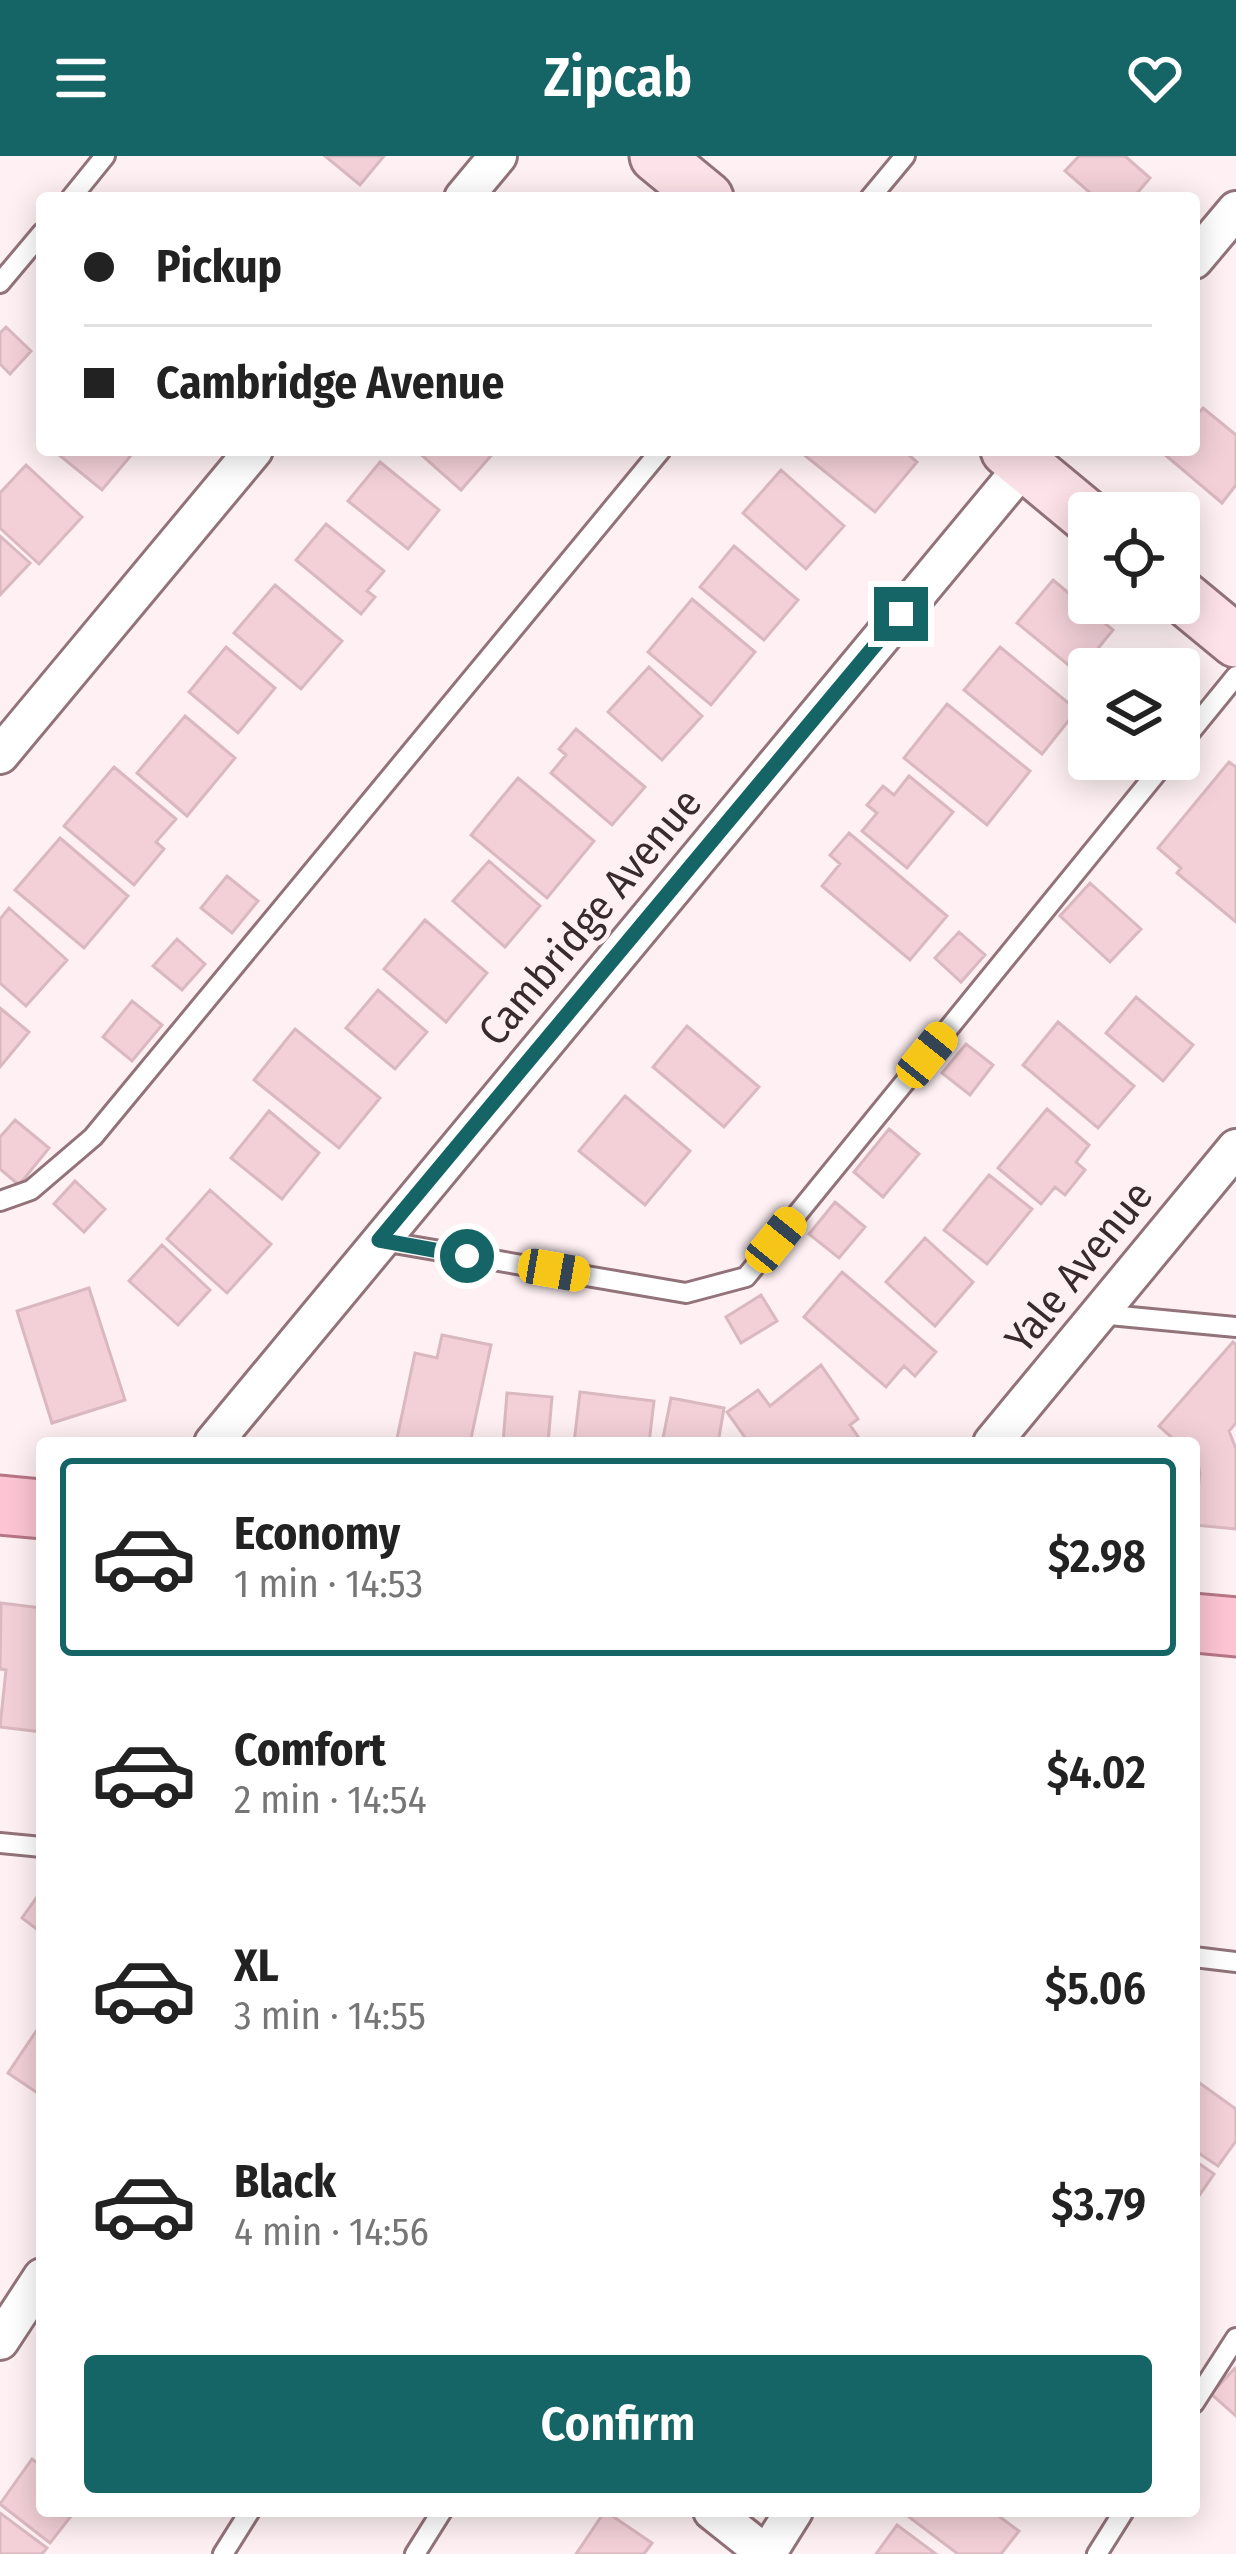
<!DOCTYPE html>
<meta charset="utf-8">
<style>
:root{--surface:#fff;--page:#f6f6f6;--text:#222;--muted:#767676;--line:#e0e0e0;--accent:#156466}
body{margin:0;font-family:"Fira Sans Condensed",sans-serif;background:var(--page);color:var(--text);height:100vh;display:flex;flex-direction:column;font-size:45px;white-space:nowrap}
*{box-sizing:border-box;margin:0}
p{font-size:39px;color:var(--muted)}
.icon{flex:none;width:66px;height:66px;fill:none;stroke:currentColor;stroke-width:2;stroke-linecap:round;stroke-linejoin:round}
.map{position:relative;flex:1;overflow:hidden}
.drawer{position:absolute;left:36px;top:1281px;width:1164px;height:1080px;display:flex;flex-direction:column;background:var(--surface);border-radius:12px;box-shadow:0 6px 30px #0003}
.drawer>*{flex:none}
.banner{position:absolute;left:36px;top:36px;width:1164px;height:264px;border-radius:12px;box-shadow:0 6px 30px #0003;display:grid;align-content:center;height:264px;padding:0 48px;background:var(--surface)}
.fabs{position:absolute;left:1068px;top:336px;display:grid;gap:24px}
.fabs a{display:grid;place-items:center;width:132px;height:132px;border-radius:12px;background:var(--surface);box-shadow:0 6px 30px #0003;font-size:60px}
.end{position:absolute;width:54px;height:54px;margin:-27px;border:15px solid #156466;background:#fff;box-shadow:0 0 0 6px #fff}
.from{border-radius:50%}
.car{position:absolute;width:36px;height:72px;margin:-36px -18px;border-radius:15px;box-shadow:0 0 9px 3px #0007;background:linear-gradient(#f5c518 24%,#345 0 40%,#f5c518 0 76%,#345 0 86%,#f5c518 0)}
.banner b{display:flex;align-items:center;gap:42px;height:114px;font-size:45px}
.banner b+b{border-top:3px solid var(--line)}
.banner i{width:30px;height:30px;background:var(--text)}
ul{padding:21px 0 0;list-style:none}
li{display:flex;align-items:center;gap:36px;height:198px;margin:0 24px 18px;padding:0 24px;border:6px solid transparent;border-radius:12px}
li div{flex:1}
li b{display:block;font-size:45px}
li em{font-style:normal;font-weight:600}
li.active{border-color:var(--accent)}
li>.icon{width:108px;height:108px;stroke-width:1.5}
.button{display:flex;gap:24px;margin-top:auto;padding:24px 48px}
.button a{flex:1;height:138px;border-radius:12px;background:var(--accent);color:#fff;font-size:48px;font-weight:600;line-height:138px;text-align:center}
header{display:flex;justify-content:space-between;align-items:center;height:156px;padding:0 48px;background:var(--accent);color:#fff;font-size:54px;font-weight:600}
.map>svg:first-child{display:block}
.building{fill:#f3d0d8;stroke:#dab8bf;stroke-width:3}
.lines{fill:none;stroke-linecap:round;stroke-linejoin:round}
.lane-casing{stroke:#92737a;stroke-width:24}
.street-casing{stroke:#92737a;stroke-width:42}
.secondary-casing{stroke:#92737a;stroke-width:57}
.primary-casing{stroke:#b77686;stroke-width:63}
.lane{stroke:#fff;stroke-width:18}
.street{stroke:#fff;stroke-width:36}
.secondary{stroke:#fee2e9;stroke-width:51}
.primary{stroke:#fdc5d3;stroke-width:57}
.route{stroke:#156466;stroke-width:15}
.labels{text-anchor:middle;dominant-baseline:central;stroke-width:9;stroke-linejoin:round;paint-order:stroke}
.street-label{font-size:42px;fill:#382b2e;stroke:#fff1f3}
</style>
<header><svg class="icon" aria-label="menu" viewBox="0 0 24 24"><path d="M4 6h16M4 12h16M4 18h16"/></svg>Zipcab<svg class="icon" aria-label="heart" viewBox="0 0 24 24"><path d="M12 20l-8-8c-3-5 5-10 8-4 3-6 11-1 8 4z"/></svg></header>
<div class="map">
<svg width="1236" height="2398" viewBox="0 0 1236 2398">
<rect width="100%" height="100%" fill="#fff1f3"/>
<path class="building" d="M325,0H384L360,29Z
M1079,0H1125L1150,22L1133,42H1096L1065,15Z
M6,171L31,195L10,218L0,208V177Z
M1203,252L1236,279V329L1222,347L1164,298L1168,294H1194V262Z
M53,294H129L133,297L102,334Z
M416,294H496L461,334Z
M798,294H903L917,306L875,356Z
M380,306L439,354L408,393L348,345Z
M26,309L82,361L39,408L0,372V337Z
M781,314L844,370L806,413L743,357Z
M326,368L384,415L367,435L375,441L361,458L296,404Z
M0,380L30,407L0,439Z
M734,390L798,444L764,484L700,431Z
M1053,424L1113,474L1078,517L1017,467Z
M275,429L342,485L301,533L234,477Z
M692,443L755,496L711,549L648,496Z
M226,491L275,532L238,577L189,536Z
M1000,491L1077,554L1042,598L964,534Z
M649,511L702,560L662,604L608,556Z
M947,548L1030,615L987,669L904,602Z
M185,560L235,602L187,660L137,617Z
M576,573L645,631L612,669L551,617L566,599L559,593Z
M1229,606L1236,611V766L1177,717L1181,712L1158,692Z
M114,611L176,663L156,686L164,693L134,729L64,670Z
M909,620L953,656L907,712L862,675L877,657L867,649L883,630L894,639Z
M518,622L594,685L547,742L471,679Z
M849,677L947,760L910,804L822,730L840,708L830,699Z
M60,682L128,740L84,792L15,734Z
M489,705L540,750L505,791L453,745Z
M227,720L258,745L232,777L201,752Z
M1090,727L1141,773L1110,806L1060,760Z
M9,752L67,804L26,850L0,827V763Z
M425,764L487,817L446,866L384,813Z
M959,776L985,799L961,826L935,802Z
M177,783L205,808L182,834L153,810Z
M378,834L427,876L395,913L346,872Z
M1136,841L1193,889L1163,925L1106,877Z
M132,845L162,869L132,905L103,881Z
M0,852L29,876L0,911Z
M1058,866L1134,930L1098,972L1023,909Z
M687,870L759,931L724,971L653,911Z
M295,873L380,942L339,992L254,924Z
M966,888L993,909L970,939L942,917Z
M625,940L690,995L645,1049L579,995Z
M1047,953L1089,989L1076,1006L1085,1014L1065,1039L1055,1031L1041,1048L998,1012Z
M269,955L319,997L282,1043L231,1002Z
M15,964L49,992L19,1029L0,1013V981Z
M889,973L919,998L883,1041L854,1016Z
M989,1019L1032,1053L987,1108L944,1074Z
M75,1025L105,1053L84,1076L54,1048Z
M210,1034L271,1088L227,1137L167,1083Z
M835,1046L865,1071L839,1102L809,1078Z
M925,1082L973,1126L935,1170L886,1126Z
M162,1089L210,1134L178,1169L129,1125Z
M842,1116L936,1196L915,1220L904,1210L886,1231L804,1161Z
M89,1132L125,1244L52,1267L17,1155Z
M761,1139L777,1165L741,1187L726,1161Z
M442,1179L491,1189L470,1287H396L415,1197L437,1202Z
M1233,1186L1236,1189V1267L1229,1275L1236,1293V1373L1194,1369L1200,1317L1194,1287H1178L1159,1270Z
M821,1209L858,1263L850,1269L859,1282L852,1287H749L727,1256L758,1234L770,1250Z
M580,1236L654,1245L649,1287H574Z
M507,1237L552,1241L548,1287H503Z
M671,1242L724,1252L718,1287H662Z
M1,1447L42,1452V1576L0,1571L6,1514L0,1513Z
M42,1734V1777L22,1762Z
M41,1868L42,1869V1940L8,1917Z
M1194,1923L1236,1953V1985L1218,2010L1194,1994Z
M1194,2004L1214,2018L1194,2047Z
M1235,2212H1236V2260L1211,2238Z
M32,2303L42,2310V2355H75L50,2387L0,2348Z
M605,2355L652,2387L644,2398H576Z
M907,2355H992L1019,2375L1001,2398H958L905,2358Z
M0,2357L47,2392L42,2398H0Z
M897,2369L936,2398H876Z"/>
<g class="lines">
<defs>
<path id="lane" d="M71,42L105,0
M870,42L905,0
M0,127L42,77
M1179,590L1236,520
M0,1045L31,1034L93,981L661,294
M382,1085L686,1137L746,1121L1168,603
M1099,1158L1236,1171
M0,1687L42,1691
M1194,1801L1236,1806
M1194,2247L1236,2182
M223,2398L250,2355
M415,2398L442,2355
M1097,2398L1124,2355"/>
<path id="street" d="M463,42L498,0
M1194,104L1236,54
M0,599L254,294
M213,1287L1037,294
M992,1287L1236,992
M0,2185L42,2121
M712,2355L766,2398
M767,2398L794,2355"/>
<path id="secondary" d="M656,0L707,42
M1007,294L1089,362
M1179,438L1236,485"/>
<path id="primary" d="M0,1349L42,1353
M1194,1467L1236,1471"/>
</defs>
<use href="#lane" class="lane-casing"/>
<use href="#street" class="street-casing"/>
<use href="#secondary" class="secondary-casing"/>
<use href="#primary" class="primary-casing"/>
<use href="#lane" class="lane"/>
<use href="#street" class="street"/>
<use href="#secondary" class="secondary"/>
<use href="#primary" class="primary"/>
</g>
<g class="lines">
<path class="route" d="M467,1100L379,1084L901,458"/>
</g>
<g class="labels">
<g class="street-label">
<text transform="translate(590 761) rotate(-50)">Cambridge Avenue</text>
<text transform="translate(1079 1111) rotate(-51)">Yale Avenue</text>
</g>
</g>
</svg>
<div class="fabs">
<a><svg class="icon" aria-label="locate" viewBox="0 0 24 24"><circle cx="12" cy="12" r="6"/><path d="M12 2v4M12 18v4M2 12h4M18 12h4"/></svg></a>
<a><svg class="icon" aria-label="layers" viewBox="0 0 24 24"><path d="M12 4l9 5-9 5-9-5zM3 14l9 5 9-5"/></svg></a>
</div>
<i class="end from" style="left:467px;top:1100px"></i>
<i class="end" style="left:901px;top:458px"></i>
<i class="car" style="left:927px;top:899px;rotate:39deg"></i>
<i class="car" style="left:776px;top:1084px;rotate:39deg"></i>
<i class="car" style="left:554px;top:1114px;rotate:100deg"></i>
<div class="banner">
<b><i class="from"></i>Pickup</b>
<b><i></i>Cambridge Avenue</b>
</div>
<section class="drawer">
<ul>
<li class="active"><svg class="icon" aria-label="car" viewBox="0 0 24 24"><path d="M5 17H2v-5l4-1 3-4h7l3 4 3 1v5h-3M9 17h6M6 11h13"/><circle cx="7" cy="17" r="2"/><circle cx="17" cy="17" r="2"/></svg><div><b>Economy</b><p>1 min · 14:53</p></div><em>$2.98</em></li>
<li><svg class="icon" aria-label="car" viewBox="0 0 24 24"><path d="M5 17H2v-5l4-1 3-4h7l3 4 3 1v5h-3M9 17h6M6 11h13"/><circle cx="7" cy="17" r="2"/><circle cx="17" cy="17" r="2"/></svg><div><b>Comfort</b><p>2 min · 14:54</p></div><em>$4.02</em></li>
<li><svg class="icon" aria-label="car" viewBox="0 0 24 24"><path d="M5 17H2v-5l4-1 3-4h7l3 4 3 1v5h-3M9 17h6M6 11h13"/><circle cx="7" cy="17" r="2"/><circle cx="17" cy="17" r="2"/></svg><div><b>XL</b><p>3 min · 14:55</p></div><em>$5.06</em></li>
<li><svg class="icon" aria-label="car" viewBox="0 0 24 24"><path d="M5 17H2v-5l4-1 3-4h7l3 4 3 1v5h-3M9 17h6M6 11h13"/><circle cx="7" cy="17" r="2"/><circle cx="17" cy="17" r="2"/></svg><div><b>Black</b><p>4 min · 14:56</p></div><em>$3.79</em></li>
</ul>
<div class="button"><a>Confirm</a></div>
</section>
</div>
